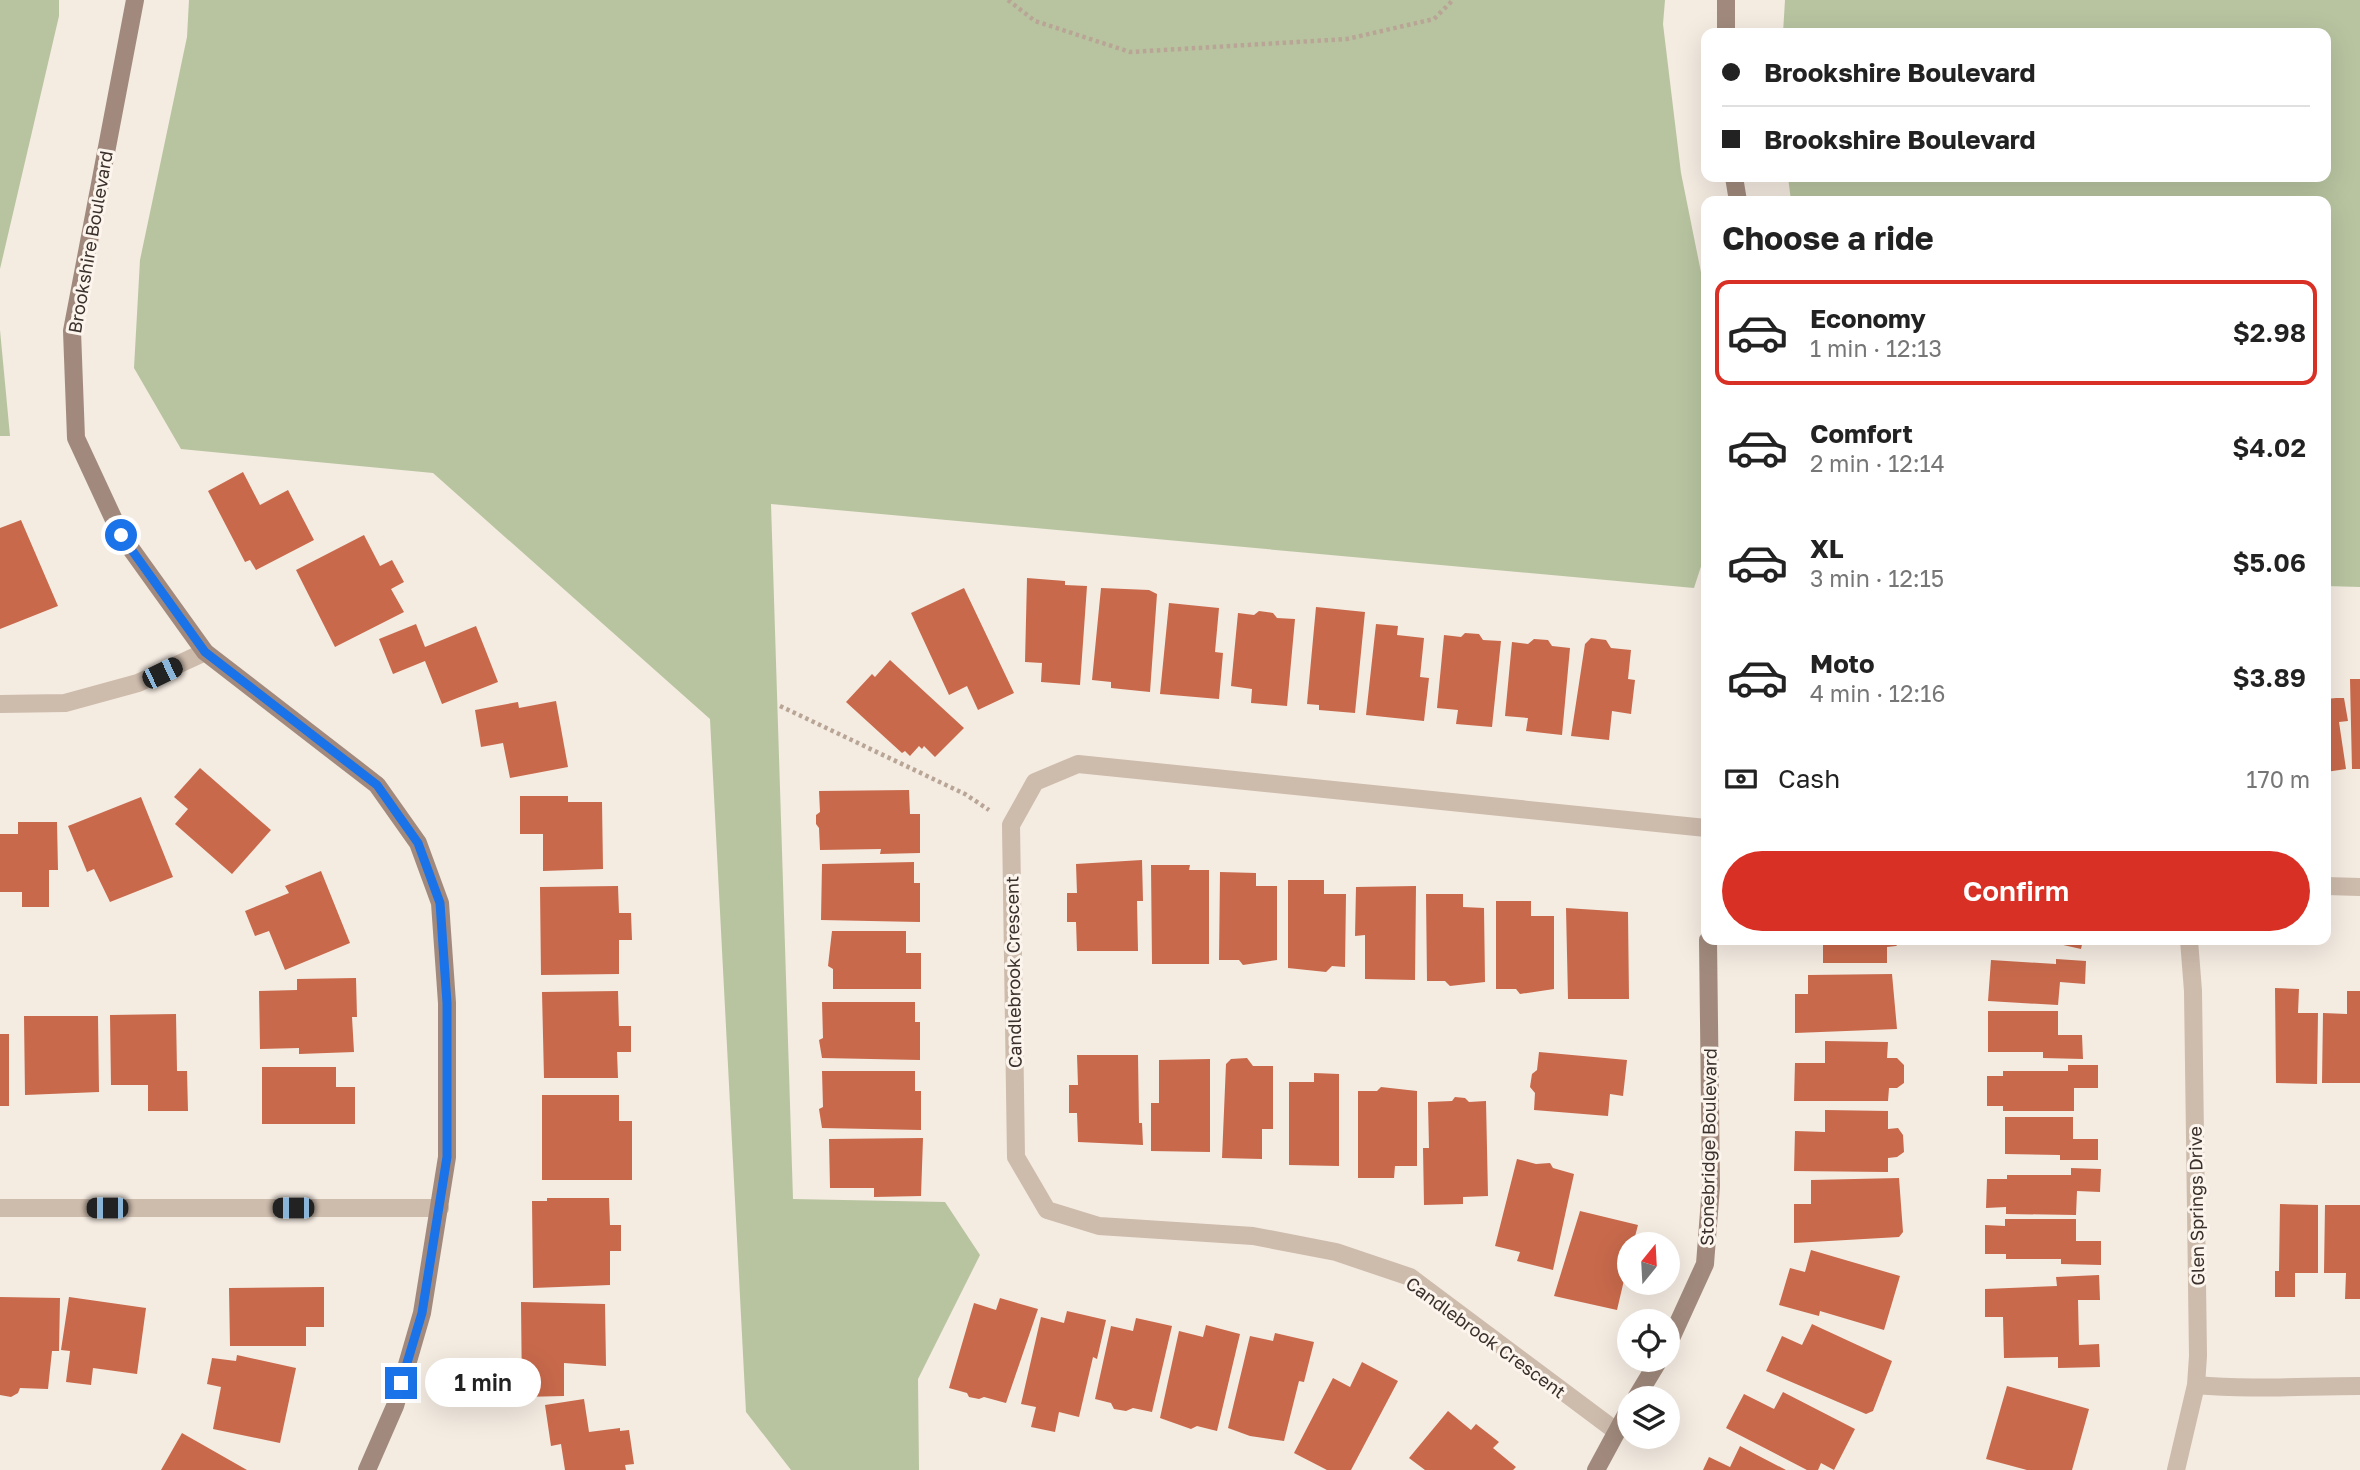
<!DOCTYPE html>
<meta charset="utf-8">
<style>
:root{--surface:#fff;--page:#f2f2f2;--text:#222;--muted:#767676;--line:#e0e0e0;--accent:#d93025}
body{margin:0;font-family:"Golos Text",sans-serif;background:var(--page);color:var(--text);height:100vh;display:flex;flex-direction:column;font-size:26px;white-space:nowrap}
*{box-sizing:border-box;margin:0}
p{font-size:23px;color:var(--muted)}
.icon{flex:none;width:38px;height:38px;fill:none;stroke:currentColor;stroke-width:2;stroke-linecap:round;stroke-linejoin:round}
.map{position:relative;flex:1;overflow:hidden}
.sheet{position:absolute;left:1701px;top:196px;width:630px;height:749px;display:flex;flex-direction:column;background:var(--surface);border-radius:14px;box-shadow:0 7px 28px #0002}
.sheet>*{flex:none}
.hud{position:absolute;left:1701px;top:28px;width:630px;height:154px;border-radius:14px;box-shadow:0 7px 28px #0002;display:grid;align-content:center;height:154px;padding:0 21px;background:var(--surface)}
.needle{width:46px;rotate:18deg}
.tools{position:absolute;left:1617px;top:1232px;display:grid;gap:14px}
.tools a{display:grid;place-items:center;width:63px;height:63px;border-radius:50%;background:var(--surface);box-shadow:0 7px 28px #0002;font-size:35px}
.end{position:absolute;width:32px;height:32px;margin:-16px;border:9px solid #1a73e8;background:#fff;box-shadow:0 0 0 4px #fff}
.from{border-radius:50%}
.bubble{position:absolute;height:49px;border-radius:24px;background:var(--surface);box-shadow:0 7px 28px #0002;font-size:23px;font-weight:600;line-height:49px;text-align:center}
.car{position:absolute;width:21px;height:42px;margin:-21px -10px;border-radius:9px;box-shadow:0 0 5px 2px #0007;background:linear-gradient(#222 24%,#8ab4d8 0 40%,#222 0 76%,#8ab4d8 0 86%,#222 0)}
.hud b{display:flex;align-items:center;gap:24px;height:66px;font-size:26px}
.hud b+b{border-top:2px solid var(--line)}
.hud i{width:18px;height:18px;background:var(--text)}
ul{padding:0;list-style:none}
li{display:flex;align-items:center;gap:21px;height:105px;margin:0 14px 10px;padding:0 7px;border:4px solid transparent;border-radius:14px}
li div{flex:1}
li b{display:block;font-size:26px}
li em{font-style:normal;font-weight:600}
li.active{border-color:var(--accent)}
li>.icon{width:63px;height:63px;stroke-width:1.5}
h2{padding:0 21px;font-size:32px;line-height:84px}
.pay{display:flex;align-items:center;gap:18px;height:77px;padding:0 21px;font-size:26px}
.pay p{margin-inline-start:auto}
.primary-button{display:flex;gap:14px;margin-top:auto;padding:14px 21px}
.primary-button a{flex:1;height:80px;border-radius:42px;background:var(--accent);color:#fff;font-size:28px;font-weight:600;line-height:80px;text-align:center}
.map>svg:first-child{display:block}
.green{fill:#b8c4a0}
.building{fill:#c8694b}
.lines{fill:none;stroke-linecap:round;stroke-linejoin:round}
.path{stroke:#b9a596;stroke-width:4.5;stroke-dasharray:3.5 3.5;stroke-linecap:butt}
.street{stroke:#cdbbac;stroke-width:18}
.secondary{stroke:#a18a7d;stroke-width:18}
.route{stroke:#1a73e8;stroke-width:9}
.labels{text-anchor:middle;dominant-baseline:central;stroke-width:6;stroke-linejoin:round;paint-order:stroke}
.street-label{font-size:18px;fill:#3b302b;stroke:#fbf5ee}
</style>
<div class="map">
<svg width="2360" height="1470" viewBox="0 0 2360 1470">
<rect width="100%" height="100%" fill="#f4ebe1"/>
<path class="green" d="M0,0H59V16L0,269Z
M189,0H1665L1663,24L1681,173L1706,297V551L1694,588L771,504L793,1199L945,1202L980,1255L918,1379L919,1470H791L746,1412L710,719L433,473L181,449L134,368L140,260L187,37Z
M1785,0H2360V587L2326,586V201H1791L1788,177H2326V33H1783Z
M0,330L10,436H0Z"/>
<path class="building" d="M243,472L260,505L288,490L314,540L256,570L250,560L245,562L208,491Z
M21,520L58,606L0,629V528Z
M364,535L380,566L392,560L404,582L391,589L404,612L335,647L296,570Z
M1027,578L1065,581V585L1087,586L1080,685L1041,682L1042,663L1025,662Z
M964,588L1014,693L978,710L967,686L949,695L911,613Z
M1101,588L1149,590L1157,594L1150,692L1111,688V682L1092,680Z
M1169,603L1219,608L1215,652L1223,653L1219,699L1160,694Z
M1316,607L1365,612L1355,713L1319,710V705L1307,704Z
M1259,611L1273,613L1277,618L1295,619L1287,706L1251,703L1252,689L1231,686L1238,613L1254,615Z
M416,624L425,647L476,626L498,682L442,704L425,661L393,674L379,639Z
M1376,624L1398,626L1397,635L1424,638L1420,677L1429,678L1424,721L1366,715Z
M1465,633L1479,634L1483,640L1501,641L1492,727L1456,724L1458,710L1437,708L1444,635L1461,637Z
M1591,638L1606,640L1611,648L1631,650L1628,679L1635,680L1631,714L1612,711L1609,740L1571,736L1585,644Z
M1534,639L1548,640L1552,646L1570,648L1562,735L1526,731L1528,718L1505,716L1512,642L1528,644Z
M890,660L964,728L935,757L924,746L922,749L919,746L910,756L905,751L902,753L846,702L872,674L875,677Z
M2350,679H2360V769H2352Z
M2336,698H2344L2348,721L2339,722L2346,769L2326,772V699Z
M556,701L568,767L510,778L503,743L481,747L475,710L518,702L519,708Z
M200,768L271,830L232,874L175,824L188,809L174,797Z
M909,790L910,814H920V853L880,854L881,849L820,850L819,828L816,824V815L820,812L819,791Z
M520,796H568V802H602L603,869L543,871V834H520Z
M141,797L173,877L110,902L94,869L87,872L68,826Z
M18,822H57L58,870H49V907H22V892H0V834H18Z
M1142,860L1143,901H1137L1138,951H1077L1076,922H1067V893H1077L1076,864Z
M914,862V883H920V922L821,920L822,864Z
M1151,865H1190L1189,870H1209V964H1152Z
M321,871L350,943L285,970L269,931L255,936L245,911L289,893L285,886Z
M1220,872L1256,873V886H1277V960L1243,965L1239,960H1219Z
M1288,880H1324V894H1346L1345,967L1332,966L1326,972L1288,968Z
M618,886L619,913H631L632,940H619V974L541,975L540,887Z
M1416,886L1415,980L1365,979V935L1355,936L1356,887Z
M1426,894H1463V907L1484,908L1485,982L1450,986L1445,981H1427Z
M1496,901H1531V916H1554V989L1520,994L1516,989H1496Z
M1566,908L1628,912L1629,999H1568Z
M832,931H906V953H921V989H833V969L828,966Z
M1823,940H1903L1896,946L1887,947V963H1823Z
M2041,940H2083L2081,949Z
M2056,959L2086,961L2085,984L2060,982L2058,1005L1988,1001L1991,960L2056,964Z
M1892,974L1897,1029L1795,1033V994H1808V975Z
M356,978L357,1017H352L354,1052L299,1054V1048L260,1049L259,991L297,990V979Z
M2275,988L2299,989L2298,1013H2318L2317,1084L2276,1083Z
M618,991L619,1026H631V1052H617L618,1078H544L542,992Z
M2347,991H2360V1083H2322L2323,1013L2347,1014Z
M822,1002H915V1022H920V1060L822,1058L819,1040L823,1038Z
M1988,1011H2058V1035H2082L2083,1059L2043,1058V1052H1988Z
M176,1014L177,1071H187L188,1111H148V1085H111L110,1015Z
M24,1016H98L99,1092L25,1095Z
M0,1034H9V1106H0Z
M1825,1041L1888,1042L1887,1058H1897L1904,1065V1083L1897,1088H1889L1888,1101H1794L1795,1063H1825Z
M1539,1052L1627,1060L1623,1096L1610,1094L1608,1116L1534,1110L1535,1093L1530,1087L1532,1074L1537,1070Z
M1077,1055H1138L1139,1123H1142L1143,1145L1078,1142L1077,1113H1069V1085H1078Z
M1247,1058L1253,1066H1273V1129H1262V1159L1222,1158L1226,1064L1231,1059Z
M1210,1059V1152L1151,1151V1103H1159V1060Z
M2068,1065H2098V1088H2074V1111H2003V1106H1987V1076H2003V1071H2068Z
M262,1067H336V1087H355V1124H262Z
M822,1071H915V1091H921V1130L822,1128L819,1109L823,1107Z
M1314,1073L1339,1074V1166L1289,1165V1082H1314Z
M1381,1087L1417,1091V1166H1395L1394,1178H1358V1091H1377Z
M542,1095H619V1121H632V1180H542Z
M1455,1097L1465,1098L1469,1102L1486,1101L1488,1196L1463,1197V1204L1424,1205L1423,1148H1429L1428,1102L1452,1101Z
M1825,1110L1888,1111V1129L1898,1128L1903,1135L1904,1152L1897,1157L1888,1158V1172L1794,1171L1795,1131L1825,1132Z
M2005,1117H2073V1139H2098V1160H2060V1155L2005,1154Z
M923,1138L921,1196L874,1197V1188H830L829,1139Z
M1517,1159L1536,1164L1550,1163L1553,1168L1574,1174L1553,1270L1517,1261L1520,1252L1495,1246Z
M2071,1168L2101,1169L2100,1192L2077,1191L2076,1215L2006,1214V1207L1986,1208L1987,1179H2007V1175H2071Z
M1899,1178L1903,1232L1899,1237L1794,1243V1204H1811V1180Z
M547,1198H609L610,1225H621V1251H610V1285L533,1288L532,1201H547Z
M2280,1204L2318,1205V1273H2295V1297H2275V1271H2279Z
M2325,1205H2360V1299H2345L2346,1273H2324Z
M1580,1211L1638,1225L1633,1244H1629V1259L1617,1310L1554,1296Z
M2005,1219H2076V1241H2101V1265L2061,1264V1259H2006V1254H1985V1225L2005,1226Z
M1811,1250L1900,1276L1884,1330L1820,1311L1819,1316L1779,1305L1790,1268L1805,1272Z
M2099,1275L2100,1300H2078L2079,1345L2099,1344L2100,1367L2058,1368V1357L2004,1358L2003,1317H1985V1289L2057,1286L2056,1277Z
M324,1287V1327H306V1346H230L229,1288Z
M0,1297L60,1298L59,1351H52L48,1389L20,1388L18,1393L11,1397L0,1395Z
M69,1297L146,1308L137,1374L93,1368L91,1385L66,1382L70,1351L61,1350Z
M1000,1298L1038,1309L1006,1403L984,1397L979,1399L969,1397L967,1393L949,1388L974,1303L996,1310Z
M521,1302L605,1304L606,1366L564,1363V1396L522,1397Z
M1067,1311L1106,1320L1097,1359L1093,1357L1079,1417L1059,1412L1055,1432L1031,1427L1036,1407L1021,1404L1041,1317L1064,1323Z
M1136,1318L1172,1326L1152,1412L1133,1408L1126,1411L1114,1409L1111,1403L1095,1399L1111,1326L1133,1331Z
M1812,1324L1892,1361L1873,1411L1866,1414L1766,1371L1782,1336L1802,1345Z
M1206,1325L1240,1334L1217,1431L1197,1426L1191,1429L1160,1418L1179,1331L1203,1337Z
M1275,1333L1314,1342L1304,1382L1299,1381L1284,1441L1250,1436L1228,1428L1250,1336L1273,1341Z
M237,1355L296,1368L280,1443L213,1429L221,1387L207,1384L212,1358L236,1361Z
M1362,1362L1398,1381L1351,1470H1327L1294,1453L1333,1378L1350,1387Z
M2007,1386L2089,1409L2072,1470H2027L1986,1459Z
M1783,1392L1855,1429L1834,1470L1821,1463L1818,1470H1807L1726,1428L1744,1394L1774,1409Z
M584,1399L589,1432L620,1428V1431L629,1430L634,1464L625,1465L626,1470H565L561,1444L551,1446L545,1405Z
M1448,1411L1471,1430L1476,1424L1499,1442L1493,1448L1516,1467L1513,1470H1425L1409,1458Z
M182,1433L247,1470H161Z
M1740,1446L1757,1455L1786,1470H1703L1709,1457L1730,1467Z"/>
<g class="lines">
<path class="path" d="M1008,0L1035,21L1130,52L1347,39L1434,19L1453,0
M780,706L965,794L989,810"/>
<path class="street" d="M0,704L65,703L138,683L205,652
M2326,886L2360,887
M0,1208H440
M2196,1385C2250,1390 2305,1386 2360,1386
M1616,1431L1410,1277L1336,1252L1253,1236L1099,1226L1047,1210L1016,1157L1011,825L1035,782L1078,764L1706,828
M2176,1470L2196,1385L2198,1356L2193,991L2189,940"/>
<path class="secondary" d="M135,0L72,331L76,438L121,535L205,652L377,785L418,843L440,903L447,1003V1157L422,1313L395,1406L367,1470
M1726,0V33
M1734,177L1738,201
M1668,1345L1705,1264L1711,1186L1708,940
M1636,1398L1659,1360
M1596,1470L1629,1409"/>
</g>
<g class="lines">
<path class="route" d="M121,535L205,652L377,785L418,843L440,903L447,1003V1157L422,1313L401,1383"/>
</g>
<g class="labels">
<g class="street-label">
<text transform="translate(90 242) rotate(-80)">Brookshire Boulevard</text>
<text transform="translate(1013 972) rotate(-91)">Candlebrook Crescent</text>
<text transform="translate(1708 1147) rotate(-89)">Stonebridge Boulevard</text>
<text transform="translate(2196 1206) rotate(-91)">Glen Springs Drive</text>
<text transform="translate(1486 1337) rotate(36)">Candlebrook Crescent</text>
</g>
</g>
</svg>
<div class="tools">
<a><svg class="needle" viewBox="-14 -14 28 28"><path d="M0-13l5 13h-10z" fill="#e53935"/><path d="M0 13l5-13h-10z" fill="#767676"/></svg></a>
<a><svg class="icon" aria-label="locate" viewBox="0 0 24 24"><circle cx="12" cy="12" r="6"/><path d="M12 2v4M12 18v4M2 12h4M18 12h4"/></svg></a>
<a><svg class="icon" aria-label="layers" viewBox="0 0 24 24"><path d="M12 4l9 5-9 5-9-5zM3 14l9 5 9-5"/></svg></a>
</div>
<i class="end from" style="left:121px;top:535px"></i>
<i class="end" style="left:401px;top:1383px"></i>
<div class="bubble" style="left:425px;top:1358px;width:116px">1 min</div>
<i class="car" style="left:162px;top:673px;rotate:64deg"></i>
<i class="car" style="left:107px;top:1208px;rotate:270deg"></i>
<i class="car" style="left:293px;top:1208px;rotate:270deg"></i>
<div class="hud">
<b><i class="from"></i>Brookshire Boulevard</b>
<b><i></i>Brookshire Boulevard</b>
</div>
<section class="sheet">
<h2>Choose a ride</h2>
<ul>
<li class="active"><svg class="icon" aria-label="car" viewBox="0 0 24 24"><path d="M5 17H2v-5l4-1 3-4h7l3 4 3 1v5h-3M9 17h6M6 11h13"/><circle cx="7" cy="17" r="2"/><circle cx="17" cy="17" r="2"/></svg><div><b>Economy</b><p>1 min · 12:13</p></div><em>$2.98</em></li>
<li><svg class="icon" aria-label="car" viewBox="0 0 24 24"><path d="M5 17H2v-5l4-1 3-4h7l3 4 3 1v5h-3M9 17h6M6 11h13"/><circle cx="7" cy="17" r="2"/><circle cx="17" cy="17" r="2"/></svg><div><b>Comfort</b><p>2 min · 12:14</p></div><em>$4.02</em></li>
<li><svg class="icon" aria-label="car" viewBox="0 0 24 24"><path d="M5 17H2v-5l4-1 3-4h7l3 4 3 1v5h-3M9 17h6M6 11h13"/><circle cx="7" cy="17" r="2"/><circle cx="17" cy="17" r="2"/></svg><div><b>XL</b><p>3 min · 12:15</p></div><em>$5.06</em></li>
<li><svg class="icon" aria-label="car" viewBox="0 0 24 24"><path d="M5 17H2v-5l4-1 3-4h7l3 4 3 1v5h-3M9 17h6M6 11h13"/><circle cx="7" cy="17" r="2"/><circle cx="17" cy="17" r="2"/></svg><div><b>Moto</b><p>4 min · 12:16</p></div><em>$3.89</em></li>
</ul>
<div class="pay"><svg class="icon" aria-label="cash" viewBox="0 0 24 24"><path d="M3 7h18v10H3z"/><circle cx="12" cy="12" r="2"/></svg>Cash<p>170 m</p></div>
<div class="primary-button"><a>Confirm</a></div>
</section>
</div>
